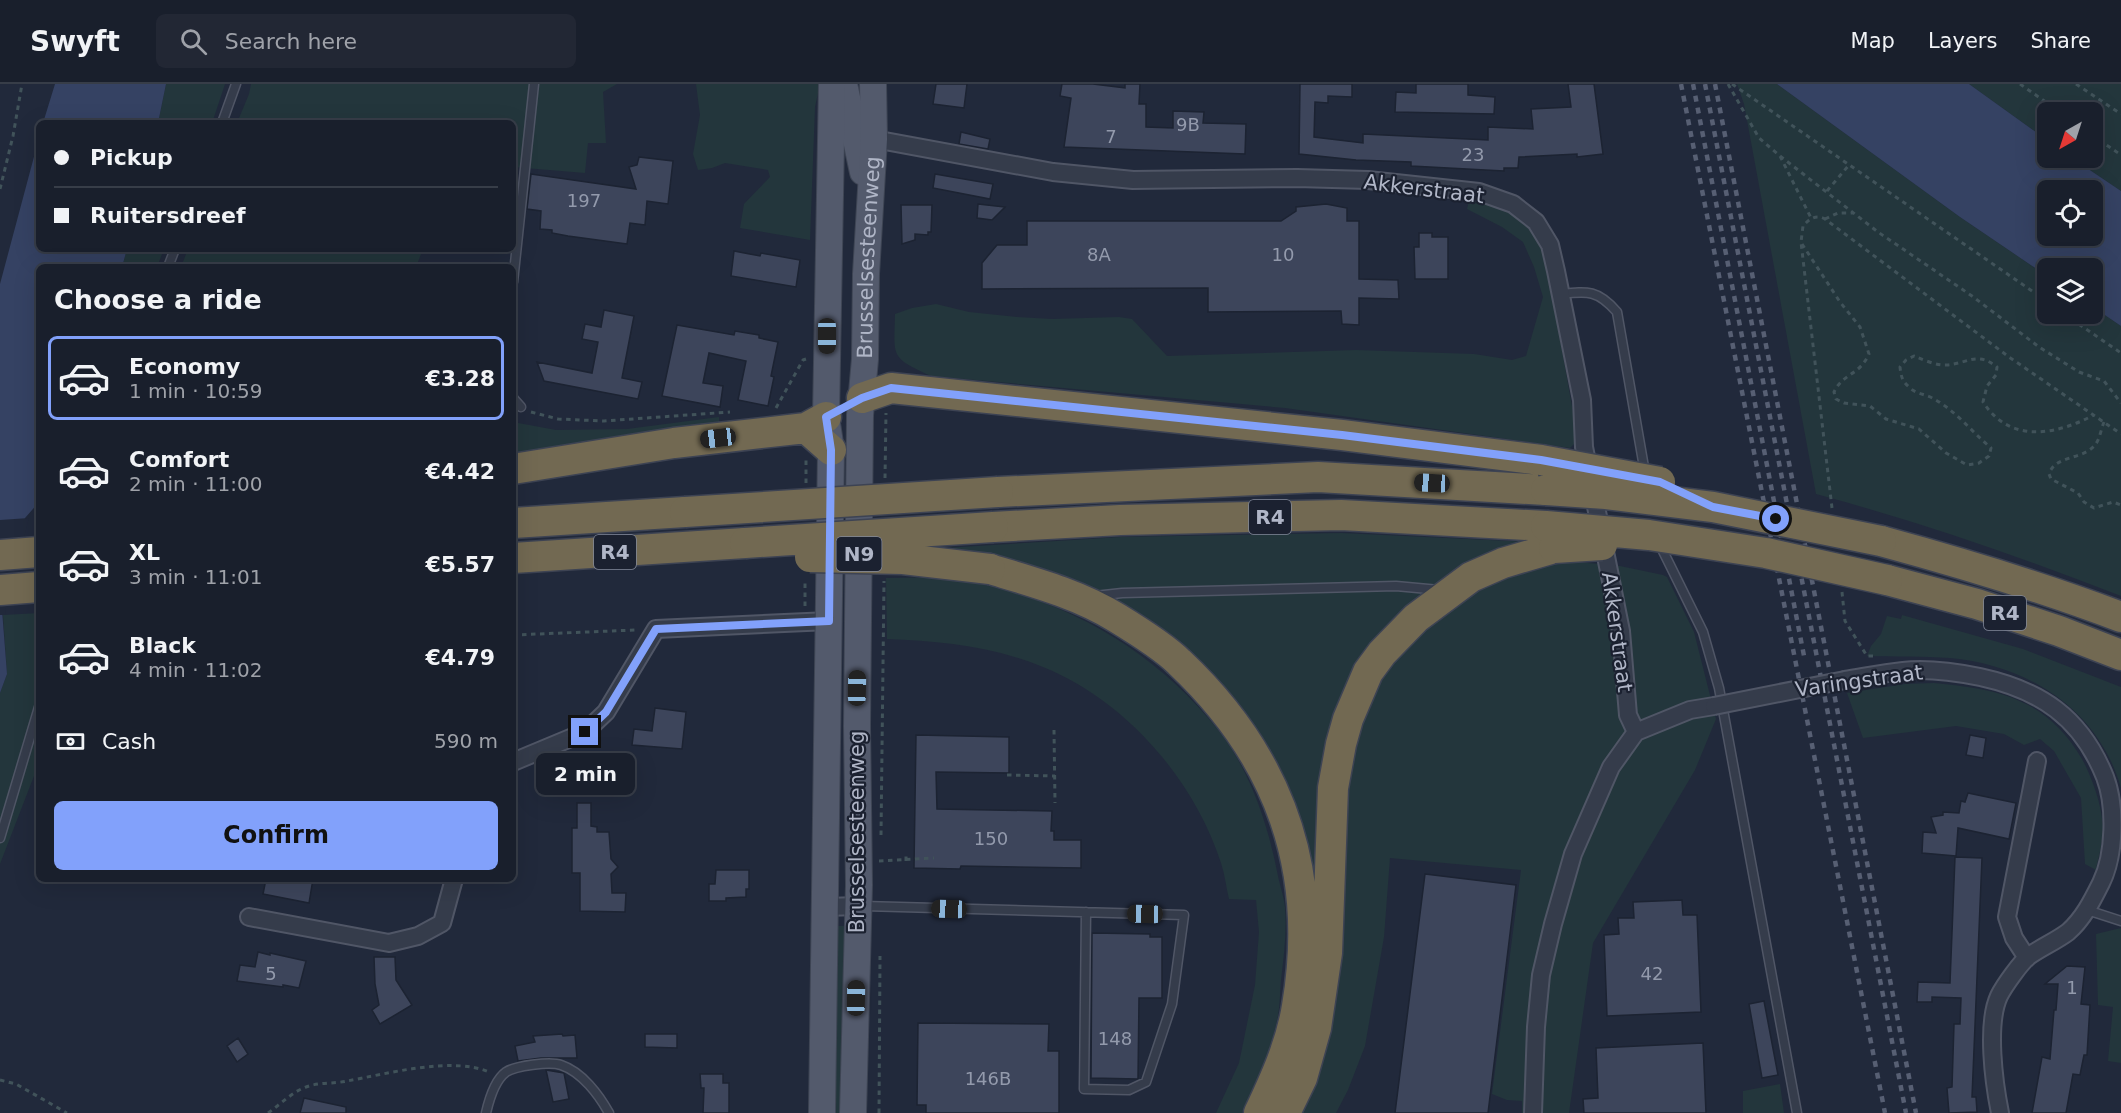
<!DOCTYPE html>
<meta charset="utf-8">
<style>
:root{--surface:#191f2c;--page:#222734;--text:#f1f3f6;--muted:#9fa2a9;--line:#373d48;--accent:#82a1fb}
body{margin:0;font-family:"DejaVu Sans",sans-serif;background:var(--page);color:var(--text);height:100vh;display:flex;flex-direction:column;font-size:22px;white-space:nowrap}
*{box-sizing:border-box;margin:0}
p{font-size:20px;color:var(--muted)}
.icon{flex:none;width:33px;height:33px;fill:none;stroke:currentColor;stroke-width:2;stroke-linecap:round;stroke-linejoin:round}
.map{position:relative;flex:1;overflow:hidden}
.side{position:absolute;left:36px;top:180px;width:480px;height:618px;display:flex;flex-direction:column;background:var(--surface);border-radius:9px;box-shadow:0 6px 24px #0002,0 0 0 2px var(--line)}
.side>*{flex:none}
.top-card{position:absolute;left:36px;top:36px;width:480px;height:132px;border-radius:9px;box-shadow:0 6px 24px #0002,0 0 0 2px var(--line);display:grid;align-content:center;height:132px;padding:0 18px;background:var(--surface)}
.needle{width:39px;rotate:219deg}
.tools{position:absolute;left:2037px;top:18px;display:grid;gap:12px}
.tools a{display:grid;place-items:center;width:66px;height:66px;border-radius:9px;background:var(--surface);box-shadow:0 6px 24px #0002,0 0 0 2px var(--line);font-size:30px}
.end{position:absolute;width:27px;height:27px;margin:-14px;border:8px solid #82a1fb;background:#111;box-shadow:0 0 0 3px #111}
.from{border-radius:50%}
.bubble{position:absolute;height:42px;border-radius:9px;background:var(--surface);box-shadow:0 6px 24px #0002,0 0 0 2px var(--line);font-size:20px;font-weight:700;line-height:42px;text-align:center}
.car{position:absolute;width:18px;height:36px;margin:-18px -9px;border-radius:8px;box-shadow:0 0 4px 2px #0007;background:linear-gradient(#222 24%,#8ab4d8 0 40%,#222 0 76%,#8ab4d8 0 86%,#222 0)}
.top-card b{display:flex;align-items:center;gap:21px;height:57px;font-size:22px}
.top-card b+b{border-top:2px solid var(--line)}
.top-card i{width:15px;height:15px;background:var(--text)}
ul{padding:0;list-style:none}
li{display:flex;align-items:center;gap:18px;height:84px;margin:0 12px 9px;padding:0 6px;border:3px solid transparent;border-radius:9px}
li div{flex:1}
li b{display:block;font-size:22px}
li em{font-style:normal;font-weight:700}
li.current{border-color:var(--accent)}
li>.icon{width:54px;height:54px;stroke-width:1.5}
h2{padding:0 18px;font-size:27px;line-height:72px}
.pay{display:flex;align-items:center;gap:15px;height:66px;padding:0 18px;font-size:22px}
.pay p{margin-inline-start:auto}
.action{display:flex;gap:12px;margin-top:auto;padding:12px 18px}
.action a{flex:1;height:69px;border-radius:9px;background:var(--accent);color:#111;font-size:24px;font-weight:700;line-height:69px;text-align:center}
header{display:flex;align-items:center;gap:36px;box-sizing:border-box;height:84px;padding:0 30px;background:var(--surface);border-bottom:2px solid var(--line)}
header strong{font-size:28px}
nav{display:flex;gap:33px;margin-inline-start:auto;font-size:21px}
.search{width:420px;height:54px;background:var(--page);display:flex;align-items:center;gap:15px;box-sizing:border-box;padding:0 21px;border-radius:9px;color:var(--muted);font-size:22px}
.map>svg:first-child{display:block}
.green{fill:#23363c}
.water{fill:#354263;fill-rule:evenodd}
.pier{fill:#21293b}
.building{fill:#3d455b;stroke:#1c2332;stroke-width:1.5}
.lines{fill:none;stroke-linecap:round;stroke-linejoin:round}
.service-casing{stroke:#505666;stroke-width:11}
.minor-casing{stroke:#505666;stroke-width:20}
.primary-casing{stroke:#3e4554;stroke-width:28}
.motorway-casing{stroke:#3d4353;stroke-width:33}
.path{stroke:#41535a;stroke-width:3;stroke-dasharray:4.5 4.5;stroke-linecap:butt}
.service{stroke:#353c4b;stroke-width:8}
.minor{stroke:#353c4b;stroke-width:16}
.primary{stroke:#535a6c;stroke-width:26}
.motorway{stroke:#726952;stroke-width:30}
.rail{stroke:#575f73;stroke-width:4.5;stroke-dasharray:6 6;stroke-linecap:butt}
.minor-bridge-casing{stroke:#505666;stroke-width:20;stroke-linecap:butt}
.motorway-bridge-casing{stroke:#3d4353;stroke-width:33;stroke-linecap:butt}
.minor-bridge{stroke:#353c4b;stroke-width:16}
.motorway-bridge{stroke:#726952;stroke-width:30}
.route{stroke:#82a1fb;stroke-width:8}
.labels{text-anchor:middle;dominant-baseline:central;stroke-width:4.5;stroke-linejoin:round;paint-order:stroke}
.number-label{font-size:18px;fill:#939aac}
.shield{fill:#1b2130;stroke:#83899a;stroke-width:1.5}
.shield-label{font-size:20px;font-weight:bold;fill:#b0b6c7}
.street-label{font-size:21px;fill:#b0b6c7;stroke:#1b2130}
</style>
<header>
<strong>Swyft</strong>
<div class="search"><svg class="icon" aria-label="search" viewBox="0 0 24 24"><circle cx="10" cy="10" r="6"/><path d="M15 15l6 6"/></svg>Search here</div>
<nav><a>Map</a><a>Layers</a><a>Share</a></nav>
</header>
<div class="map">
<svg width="2121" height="1029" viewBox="0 0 2121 1029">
<rect width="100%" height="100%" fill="#21293b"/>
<path class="green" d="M166,0H225L212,39H158Z
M251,0H617L603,8L606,59H588L585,89L513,83V39H237L249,10Z
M696,0H820L815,23L810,156L740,144L744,120L770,93L768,86L725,79L712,84L698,86L693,70L700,31Z
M1737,0H1777L1960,133L2047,192L2048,230H2092L2093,223L2121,242V512C2021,473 1920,438 1816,410L1744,20Z
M1969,0H2121V107L2072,74H2092V28H2048L2047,56Z
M1469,117C1510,125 1521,129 1544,165L1578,356L1570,364L1285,324L931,292C890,273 894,274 895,230L912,224L936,220L969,228L1017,233L1052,235L1119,233L1132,235L1167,272L1356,266L1474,270L1512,276L1526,272L1543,213L1534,183L1523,158L1502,143L1467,125Z
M127,165H164L157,183H122Z
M188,165H423L416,183H181Z
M719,333V342L513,370V338L556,346L627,345Z
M1341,449L1529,458L1372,560L1314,868L1303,764L1184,570L939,471L944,464L1121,453Z
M1557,476L1620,482L1663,491L1667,493L1694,548L1716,635L1695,686L1593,859L1569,1029H1522V1017L1507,1016L1492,1010L1521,786L1390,774L1384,853L1365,962L1348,1006L1336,1029H1300L1345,706L1353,663L1379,594L1424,543L1478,504L1508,490Z
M886,494C910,494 935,492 959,496C1061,512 1154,565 1219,647C1251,688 1268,741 1278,792C1280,802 1284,813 1285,823C1287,847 1284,872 1281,896C1280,907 1280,920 1278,932C1271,966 1258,998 1242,1029H1216L1239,979L1255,901L1259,848L1256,816L1229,815C1226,803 1225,791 1221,779C1194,695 1125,616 1043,583C992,562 940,557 887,555Z
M39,529V679L0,780V609L7,590L3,531Z
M1902,531L2023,565L2121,603V704C2099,626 2028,581 1950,574C1923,572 1895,573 1867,572L1871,562L1881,550L1887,532L1901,535Z
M1934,599C1999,605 2047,615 2082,675C2092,693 2103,724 2103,746C2103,759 2098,774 2096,786L2085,780L2081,714L2054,667L2040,655L2024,661L2004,650L1956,642L1863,654L1847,609L1905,600Z
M835,842H850L848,1029H833Z
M2121,844V979L2108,977L2113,923L2098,921L2096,850Z
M1780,1000L1784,1029H1743V1007Z"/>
<path class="water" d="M55,0H166L158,39H43Z
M1777,0H1969L2047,56L2048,74H2072L2121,107V242L2093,223L2092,184H2048L2047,192L1960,133ZM2092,106V152H2048V106Z
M39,54V165H127L122,183H39V418L25,434L2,526L7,590L0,609V200Z"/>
<path class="pier" d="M29,434L5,527L6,531H0V436Z"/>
<path class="building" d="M936,0H967L964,24L933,20Z
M1062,0H1093L1125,4V0H1140L1139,20H1146V43L1173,44V27L1204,28L1203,39L1246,40L1245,70L1064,63L1071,14L1060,12Z
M1300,0H1352V13L1328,12V19L1315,18L1314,53L1363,59V50L1488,56V43L1533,45L1531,25L1571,23L1568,0H1594L1603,70L1577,73V70L1519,73L1518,84H1504V87L1411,82V78L1356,76L1299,70Z
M1416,0H1468V11L1495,13L1494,30L1395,28L1396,8L1416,9Z
M961,48L990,55L988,65L959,60Z
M639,73L673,77L668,120L647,117L645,141L630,139L627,160L568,152L552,149V146L540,145L541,127L527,125L531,90L636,105L629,83L637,81Z
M935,90L993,100L990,115L933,104Z
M978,120L1005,123L992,136L977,134Z
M1326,120L1347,124V137H1359V195L1398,196L1399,215L1359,214V241L1342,240L1341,227L1208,228V204L982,205V179L997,161H1027V137H1281L1296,127V123Z
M901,121H932L931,148H928V151L915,150V156L902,160Z
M1419,149H1432V153H1448V195H1415L1414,163H1419Z
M734,167L760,172L761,169L800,176L796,203L731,192Z
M604,226L634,232L622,294L642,298L638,315L544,297L537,278L592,289L598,258L582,255L585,240L601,243Z
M677,241L734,251L735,247L759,251V254L778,258L771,292L774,293L768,322L738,316L746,277L709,269L703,299L723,302L720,323L662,312Z
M655,624L686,628L682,665L632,661L634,645L652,647Z
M916,651L1009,653V689L936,688L937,725L1052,727L1051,747H1054V756H1081V784L961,782L960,785L914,784Z
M1970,651L1986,654L1983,674L1966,671Z
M1968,709L2016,719L2009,755L1958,744L1956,772L1922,769L1923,748L1936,749L1931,733L1943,731V728L1959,729L1961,717L1965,718Z
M577,719H591V742L597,743V748H609L611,775L618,783L611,790L612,809H626L625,828L580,827V789H572V744H577Z
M1955,773L1982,774L1972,1013H1976L1977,1028L1949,1029L1947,1004L1952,1003L1954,940H1960L1961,914L1932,913V918H1917L1918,898L1950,899Z
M716,786H749V805H746V813L726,814V817H709V800H715Z
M1425,790L1516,801L1488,1029H1395Z
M266,795H313L309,819L263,810Z
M1682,816L1683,831H1697L1701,928L1607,932L1604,851L1619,850L1618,834H1634L1633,818Z
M1092,849L1150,850V853H1162V914H1139L1138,995L1091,994Z
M258,868L270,871V869L306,877L299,904L283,901V903L237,897L240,881L255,883Z
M374,873H395L396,896L412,921L380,940L372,926L379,921L375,900Z
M2067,882L2085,883L2081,920L2090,921L2087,971H2084L2080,991L2073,990L2066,1029H2032L2042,973L2050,975L2054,926H2056L2058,900H2045Z
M1764,917L1778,991L1762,994L1749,920Z
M918,939L1049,940L1048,967H1059V1029H926V1021H917Z
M562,950L563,952L575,951L577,974H541L518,977L515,962L535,958L533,952Z
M645,950H677V964L645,963Z
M238,954L248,970L237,978L227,962Z
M1703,959L1706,1029H1584L1583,1015L1598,1014L1596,964Z
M546,986L564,989L569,1015L553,1018Z
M700,990H723V999H729V1029H703L704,1004H701Z
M304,1014L346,1023V1029H300Z"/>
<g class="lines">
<defs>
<path id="service" d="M222,39L236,0
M168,183L175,165
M513,198L534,0
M1561,210C1588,207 1598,206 1617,228L1645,389
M513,314L521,323
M1660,461L1703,548L1719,604L1797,1029
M1095,512L1122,509L1396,502L1439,506
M0,754L39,623
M863,822L1184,831L1172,920L1146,998L1129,1006L1084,1005L1086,828
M2087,826L2121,837
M486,1029C489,1016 495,996 506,988C515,982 550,977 561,981C582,988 599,1011 609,1029"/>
<path id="minor" d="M865,57L874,55L1053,88L1133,96L1297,94L1368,96L1479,108L1513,120L1536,138L1550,161L1556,187L1582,316L1584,363L1621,547L1628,631L1636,648
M1845,596C1864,593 1883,589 1903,587C1928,584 1955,588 1980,593C2040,606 2081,633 2105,693C2116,722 2115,771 2101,799C2092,817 2083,835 2068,848C2056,857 2042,863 2029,872C2021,878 2004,902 1999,912C1986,940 1994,999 2000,1029
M513,678L585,648L606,628L656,545L829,537
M825,823L859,822
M249,833L389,859L418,852L442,839L454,795
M2027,874L2014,854L2007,833L2037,677
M1533,1029L1536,943L1541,891L1553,840L1573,770L1611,683L1636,648L1690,626L1714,622"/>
<g id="primary">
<path d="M844,0L863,88"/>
<path d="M822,1029L831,366L826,333L832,0"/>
<path id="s1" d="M853,1029L859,801L857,642L860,331L865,275L866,190L874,55L873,0"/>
</g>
<path id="motorway" d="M862,314L891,304L1342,351L1541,376
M806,344L831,366
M513,385L674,359L806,344L826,333
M998,408L1318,393L1546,406
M513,439L685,428
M993,443L1120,436L1341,431L1546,442
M1881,457C1962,479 2042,503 2121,533
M0,471L39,468
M513,474L745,459
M990,485C1033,498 1078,510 1117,534C1135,545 1164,563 1179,578C1280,673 1320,786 1297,922C1291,960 1275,995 1259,1029
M1887,496L1977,520L2059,547L2121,571
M0,506L39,503
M1285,1029L1302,994L1316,944L1327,869L1333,704L1341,660L1348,635L1368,588L1382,569L1416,534L1471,493L1503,479L1554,464"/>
</defs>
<use href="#service" class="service-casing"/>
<use href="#minor" class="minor-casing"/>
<use href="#primary" class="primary-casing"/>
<use href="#motorway" class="motorway-casing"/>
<path class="path" d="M1728,0L1759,54L1780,72L1811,134
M1732,0L2048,218
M2020,0L2060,28
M2076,0L2121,30
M2092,51L2121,71
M1780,72L1878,148L1972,212L2039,263L2079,288L2104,297L2121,319
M0,105L13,52L22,0
M1827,107L1849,81
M1825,135L1838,129H1854
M1802,160L1840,218L1860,243L1869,270C1859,292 1843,289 1834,308L1836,315L1844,319L1870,322L1886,335L1919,345L1946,369L1967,381L1979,379L1989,372L1991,364C1972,348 1956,327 1934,315C1926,310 1915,310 1909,303C1902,297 1901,292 1900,283L1906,276L1914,272C1924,276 1937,282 1947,281C1969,279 1977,267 1997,283L1996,291L1987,302L1983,318C2010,360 2056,351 2094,331
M2064,230L2121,269
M776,324L803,276L806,275
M531,328L558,335L604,337L730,328
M2104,338C2101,345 2100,355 2095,361C2083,376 2055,371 2049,390L2051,395L2078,409L2084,418L2094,424L2113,418L2121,421
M885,394L886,329
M806,399V375
M1832,424L1801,158L1803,142C1809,135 1816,130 1825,135L2009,273L2121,350
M1842,508L1845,537L1867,572H1877
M805,522V495
M513,551L636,546
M1054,646L1055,719
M1007,691L1055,692
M881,751L884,497
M879,777L934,774
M906,777V769
M0,996L16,1000L67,1029
M268,1029C281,1020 292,1008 306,1003C319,998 334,1000 347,997C386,990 452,972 489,988
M879,1029L880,872"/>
<use href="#service" class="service"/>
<use href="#minor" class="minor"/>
<use href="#primary" class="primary"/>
<use href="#motorway" class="motorway"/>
<path class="rail" d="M1681,0L1885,1029
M1693,0L1805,577
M1705,0L1906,1029
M1715,0L1916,1029"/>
<defs>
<path id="minor-bridge" d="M1714,622L1845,596"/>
<path id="motorway-bridge" d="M1541,376L1660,398
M1546,406L1606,410L1713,423L1881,457
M685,428L998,408
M1546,442L1649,451L1766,469L1887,496
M745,459L993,443
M1554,464L1602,461
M810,473L903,475L990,485"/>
</defs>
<use href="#minor-bridge" class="minor-bridge-casing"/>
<use href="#motorway-bridge" class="motorway-bridge-casing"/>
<use href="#minor-bridge" class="minor-bridge"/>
<use href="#motorway-bridge" class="motorway-bridge"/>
</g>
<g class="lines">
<path class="route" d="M585,648L606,628L656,545L829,537L831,366L826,333L862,314L891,304L1342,351L1541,376L1660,398L1713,423L1776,435"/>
</g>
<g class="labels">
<g class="number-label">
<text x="1188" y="40">9B</text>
<text x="1111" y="52">7</text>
<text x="1473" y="70">23</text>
<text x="584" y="116">197</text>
<text x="1099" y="170">8A</text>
<text x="1283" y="170">10</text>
<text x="991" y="754">150</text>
<text x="271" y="889">5</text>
<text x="1652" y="889">42</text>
<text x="2072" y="903">1</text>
<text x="1115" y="954">148</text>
<text x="988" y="994">146B</text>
</g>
<g class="shield">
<rect x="1249" y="416" width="42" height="34" rx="4.5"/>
<rect x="594" y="451" width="42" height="34" rx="4.5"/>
<rect x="836.5" y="453" width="45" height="34" rx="4.5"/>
<rect x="1984" y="512" width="42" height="34" rx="4.5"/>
</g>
<g class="shield-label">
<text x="1270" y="433">R4</text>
<text x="615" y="468">R4</text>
<text x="859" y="470">N9</text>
<text x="2005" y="529">R4</text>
</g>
<g class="street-label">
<text transform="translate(1424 105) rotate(7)">Akkerstraat</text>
<text stroke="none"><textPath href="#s1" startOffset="856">Brusselsesteenweg</textPath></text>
<text transform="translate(1617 548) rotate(82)">Akkerstraat</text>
<text transform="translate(1859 597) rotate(-8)">Varingstraat</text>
<text transform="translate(857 748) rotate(-90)">Brusselsesteenweg</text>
</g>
</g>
</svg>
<div class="tools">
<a><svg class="needle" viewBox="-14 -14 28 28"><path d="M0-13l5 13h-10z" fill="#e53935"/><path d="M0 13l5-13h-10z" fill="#9fa2a9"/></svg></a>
<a><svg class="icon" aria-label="locate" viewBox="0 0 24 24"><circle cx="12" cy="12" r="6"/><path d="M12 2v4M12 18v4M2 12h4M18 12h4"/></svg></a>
<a><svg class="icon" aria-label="layers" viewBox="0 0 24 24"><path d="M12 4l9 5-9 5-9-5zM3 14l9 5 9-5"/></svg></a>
</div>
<i class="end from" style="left:1776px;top:435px"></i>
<i class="end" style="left:585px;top:648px"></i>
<div class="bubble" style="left:536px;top:669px;width:99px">2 min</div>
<i class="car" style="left:827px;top:252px;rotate:180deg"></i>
<i class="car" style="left:718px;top:354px;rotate:263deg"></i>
<i class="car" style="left:1432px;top:399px;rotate:273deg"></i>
<i class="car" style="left:857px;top:604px;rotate:1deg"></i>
<i class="car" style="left:949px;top:825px;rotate:272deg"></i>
<i class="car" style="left:1145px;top:830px;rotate:271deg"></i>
<i class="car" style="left:856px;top:914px;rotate:1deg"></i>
<div class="top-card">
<b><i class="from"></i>Pickup</b>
<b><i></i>Ruitersdreef</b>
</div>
<section class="side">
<h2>Choose a ride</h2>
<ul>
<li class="current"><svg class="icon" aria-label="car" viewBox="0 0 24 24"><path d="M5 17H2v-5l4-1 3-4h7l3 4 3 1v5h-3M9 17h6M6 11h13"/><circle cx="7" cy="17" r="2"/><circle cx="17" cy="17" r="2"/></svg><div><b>Economy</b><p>1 min · 10:59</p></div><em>€3.28</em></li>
<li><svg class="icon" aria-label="car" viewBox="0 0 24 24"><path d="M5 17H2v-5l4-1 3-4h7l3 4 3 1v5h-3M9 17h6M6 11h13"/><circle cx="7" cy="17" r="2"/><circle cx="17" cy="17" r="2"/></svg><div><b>Comfort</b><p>2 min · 11:00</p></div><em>€4.42</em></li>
<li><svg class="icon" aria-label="car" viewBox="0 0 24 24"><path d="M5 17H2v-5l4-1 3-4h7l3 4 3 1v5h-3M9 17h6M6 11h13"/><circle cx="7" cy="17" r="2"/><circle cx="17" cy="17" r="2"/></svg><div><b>XL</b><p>3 min · 11:01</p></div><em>€5.57</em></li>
<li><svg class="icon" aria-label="car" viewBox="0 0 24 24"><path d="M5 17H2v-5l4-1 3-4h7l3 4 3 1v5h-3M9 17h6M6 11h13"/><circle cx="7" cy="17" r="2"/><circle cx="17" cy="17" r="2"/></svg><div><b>Black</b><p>4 min · 11:02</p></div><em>€4.79</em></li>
</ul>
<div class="pay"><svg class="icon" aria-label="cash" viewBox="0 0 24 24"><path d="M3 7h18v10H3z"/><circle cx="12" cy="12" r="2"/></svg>Cash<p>590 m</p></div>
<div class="action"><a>Confirm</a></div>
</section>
</div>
